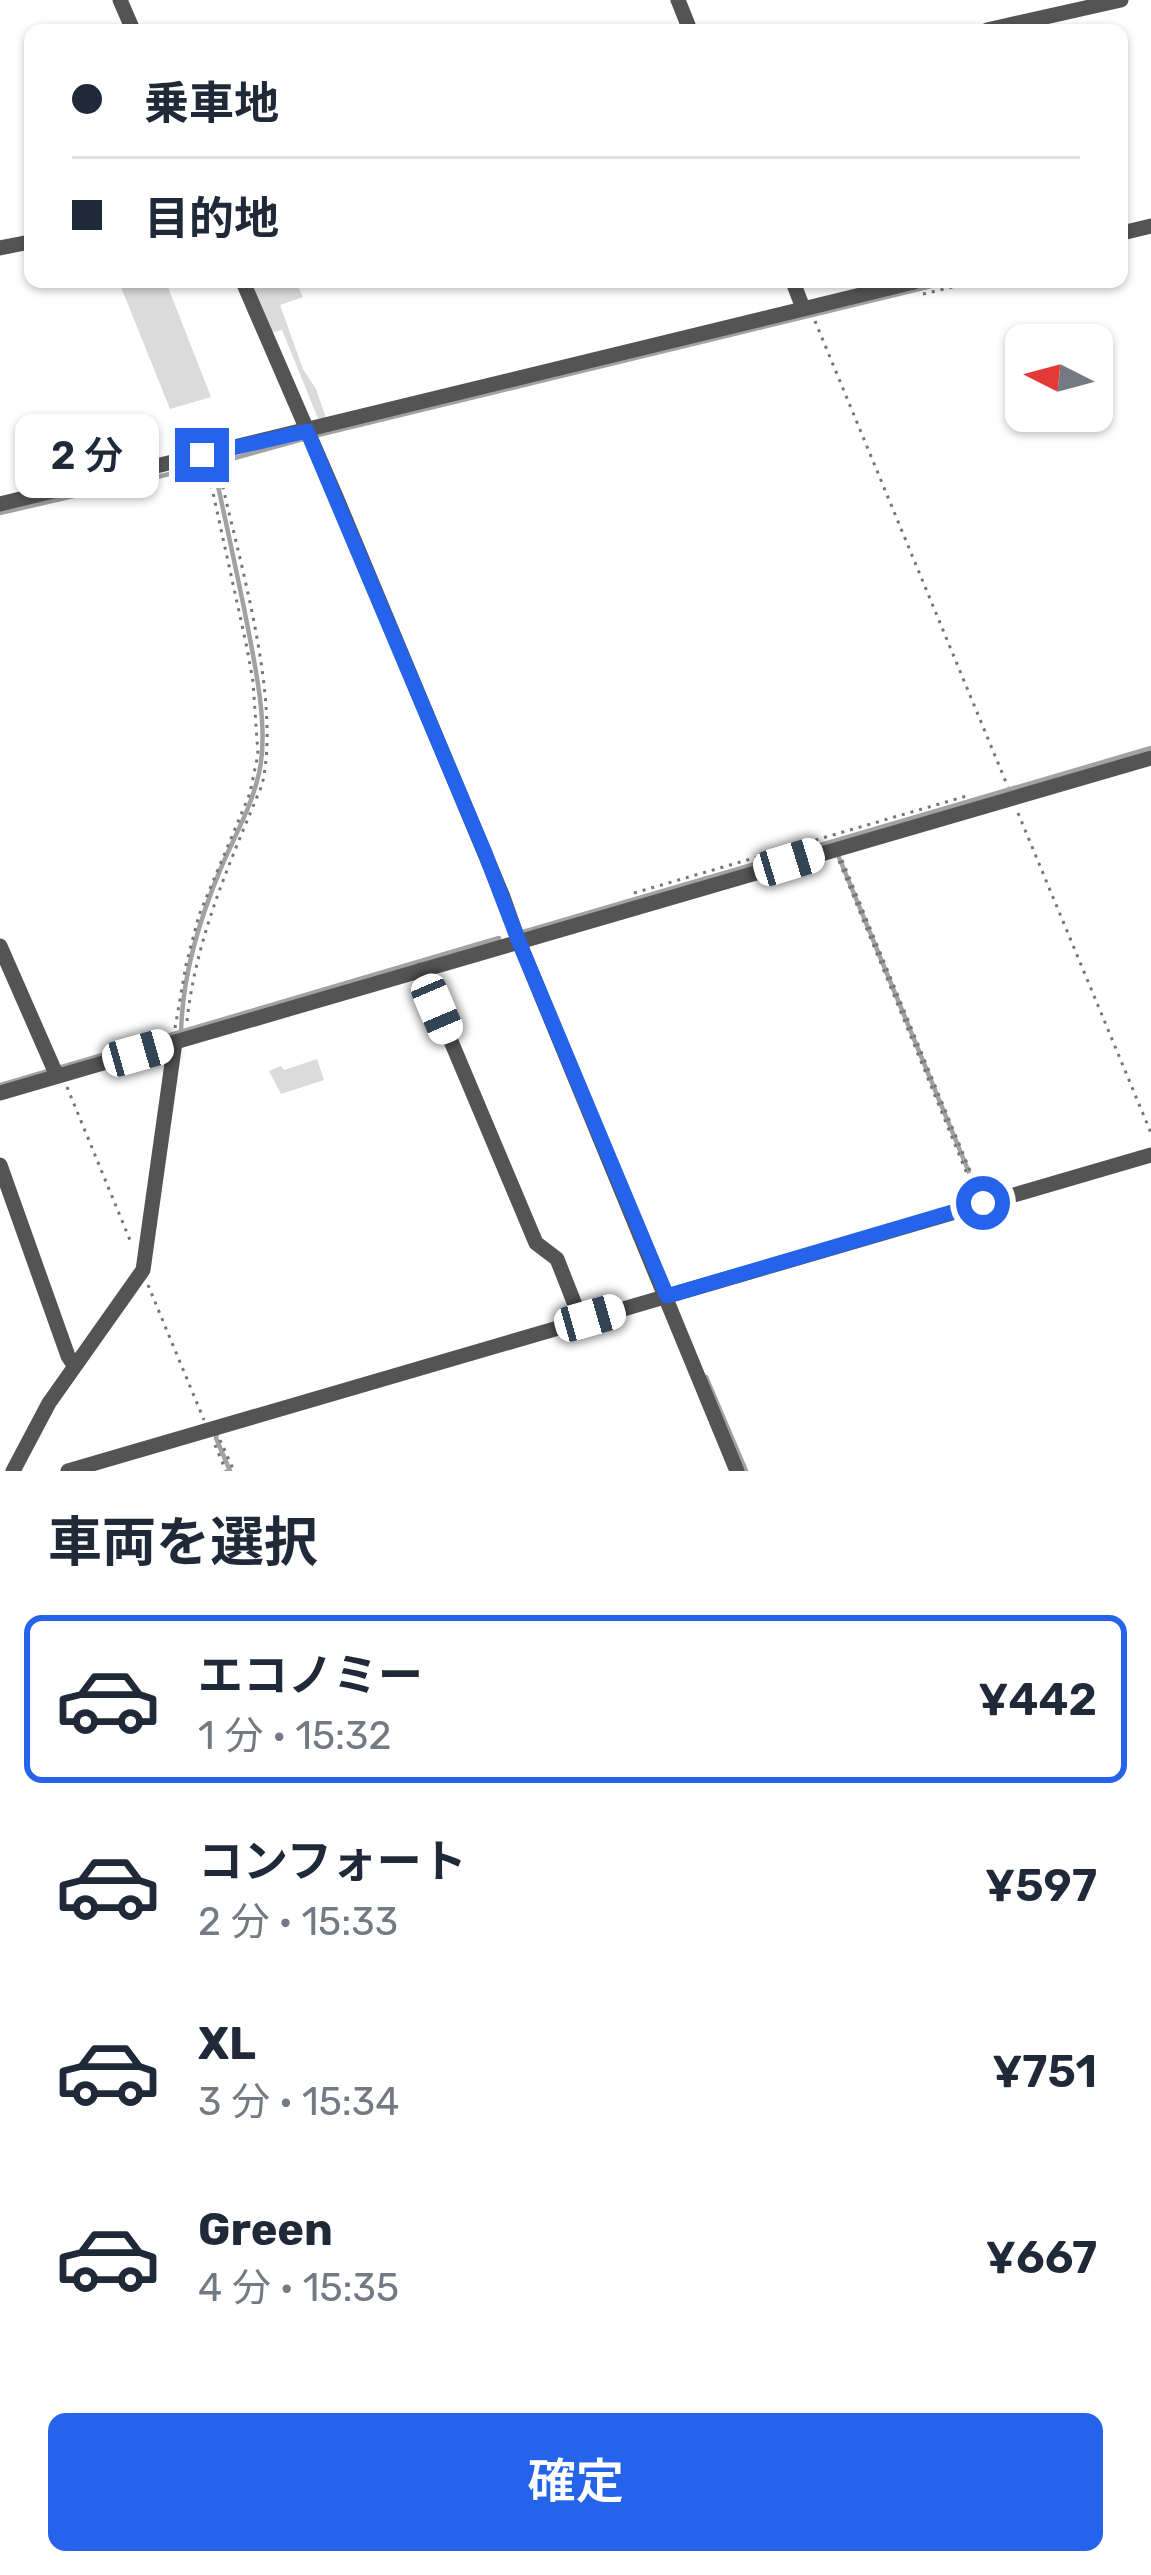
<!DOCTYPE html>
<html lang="ja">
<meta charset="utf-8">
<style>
:root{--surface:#fff;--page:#f6f6f7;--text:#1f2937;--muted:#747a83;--line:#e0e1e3;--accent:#2563eb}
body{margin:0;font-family:Rubik,"Noto Sans JP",sans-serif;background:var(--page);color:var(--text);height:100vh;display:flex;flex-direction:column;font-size:45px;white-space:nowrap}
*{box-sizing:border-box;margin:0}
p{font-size:39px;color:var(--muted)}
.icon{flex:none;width:66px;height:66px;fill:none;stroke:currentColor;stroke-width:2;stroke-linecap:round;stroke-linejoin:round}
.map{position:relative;height:1471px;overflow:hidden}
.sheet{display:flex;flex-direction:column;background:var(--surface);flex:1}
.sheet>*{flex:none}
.banner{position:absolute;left:24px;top:24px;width:1104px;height:264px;border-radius:18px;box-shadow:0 3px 9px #0004;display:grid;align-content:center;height:264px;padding:0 48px;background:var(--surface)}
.needle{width:78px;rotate:276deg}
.buttons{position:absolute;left:1005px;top:324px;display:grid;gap:24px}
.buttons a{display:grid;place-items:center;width:108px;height:108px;border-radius:18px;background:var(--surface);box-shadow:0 3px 9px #0004;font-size:60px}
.end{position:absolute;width:54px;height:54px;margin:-27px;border:15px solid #2563eb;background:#fff;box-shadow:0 0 0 6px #fff}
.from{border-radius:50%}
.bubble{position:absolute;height:84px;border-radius:18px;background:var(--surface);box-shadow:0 3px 9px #0004;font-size:39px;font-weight:600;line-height:84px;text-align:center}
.car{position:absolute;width:36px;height:72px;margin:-36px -18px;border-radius:15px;box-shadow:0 0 9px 3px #0007;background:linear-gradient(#fff 24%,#345 0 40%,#fff 0 76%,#345 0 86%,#fff 0)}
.banner b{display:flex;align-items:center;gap:42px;height:114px;font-size:45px}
.banner b+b{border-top:3px solid var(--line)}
.banner i{width:30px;height:30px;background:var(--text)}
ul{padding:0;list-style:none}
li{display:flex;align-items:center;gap:36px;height:168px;margin:0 24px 18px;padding:0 24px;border:6px solid transparent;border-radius:18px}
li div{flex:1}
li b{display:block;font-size:45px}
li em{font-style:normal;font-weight:600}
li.selected{border-color:var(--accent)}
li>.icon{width:108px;height:108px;stroke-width:1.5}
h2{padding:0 48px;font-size:54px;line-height:144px}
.button{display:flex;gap:24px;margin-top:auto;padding:24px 48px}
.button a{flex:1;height:138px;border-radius:18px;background:var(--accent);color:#fff;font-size:48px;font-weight:600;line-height:138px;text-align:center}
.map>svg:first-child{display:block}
.green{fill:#dbdbdb}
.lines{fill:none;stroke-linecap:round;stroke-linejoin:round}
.stream{stroke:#a2a2a2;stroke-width:4.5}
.path{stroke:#767676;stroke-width:3;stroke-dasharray:3 6;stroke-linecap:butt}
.minor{stroke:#545454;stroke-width:15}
.route{stroke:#2563eb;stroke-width:15}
</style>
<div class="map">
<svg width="1151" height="1471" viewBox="0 0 1151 1471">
<rect width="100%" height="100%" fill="#fff"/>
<path class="green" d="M119,282H166L211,397L170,409Z
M249,282H296L303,297L280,305L303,369L316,389L326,418L319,421L282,330L271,333Z
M317,1059L324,1080L281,1094L269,1071L281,1066L284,1070Z"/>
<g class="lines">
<path class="stream" d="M314,436L948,282
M0,513L213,464L303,439
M838,855L980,1199
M523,932L1151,748
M181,1038C181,980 199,920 221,868C234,837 252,806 259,773C270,726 253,656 244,608C234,560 224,512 213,464
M0,1085L499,938
M706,1377L746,1471
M217,1433L216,1438L230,1471"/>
<path class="path" d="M923,294L974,282
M815,321L1008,787
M1018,813L1151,1133
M842,860L978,1190
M839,861L974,1191
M634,893L970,795
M187,1021C196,937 230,862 262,785C282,699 238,557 219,470L226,464
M175,1028L186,965L199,915L250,793L258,754L253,682L247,648L208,470L195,472
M67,1087L132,1245
M148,1285L204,1420
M220,1440L234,1471
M215,1445L226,1471"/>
<path class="minor" d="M120,0L133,30
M678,0L690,30
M987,30L1121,0
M1122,233L1151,226
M0,248L30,242
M243,282L337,499L503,897L519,942L737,1471
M793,282L803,308
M0,504L914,282
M0,946L57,1076
M421,970L536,1243L557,1259L581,1320
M0,1093L1151,758
M0,1165L68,1356L74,1365
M13,1471L49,1403L143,1270L175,1042
M68,1471L1151,1155"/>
</g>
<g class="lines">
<path class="route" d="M202,455L307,431L485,853L519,942L667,1296L983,1203"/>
</g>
</svg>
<div class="buttons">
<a><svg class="needle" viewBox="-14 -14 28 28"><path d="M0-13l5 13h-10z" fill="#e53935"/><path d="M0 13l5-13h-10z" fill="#747a83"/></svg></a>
</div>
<i class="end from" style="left:983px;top:1203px"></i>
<i class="end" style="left:202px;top:455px"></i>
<div class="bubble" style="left:15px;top:414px;width:144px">2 分</div>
<i class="car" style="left:789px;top:862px;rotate:73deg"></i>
<i class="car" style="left:437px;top:1009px;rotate:157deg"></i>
<i class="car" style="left:138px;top:1053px;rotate:74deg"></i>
<i class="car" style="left:590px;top:1318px;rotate:74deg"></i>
<div class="banner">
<b><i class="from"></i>乗車地</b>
<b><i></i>目的地</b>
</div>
</div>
<section class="sheet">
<h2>車両を選択</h2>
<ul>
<li class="selected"><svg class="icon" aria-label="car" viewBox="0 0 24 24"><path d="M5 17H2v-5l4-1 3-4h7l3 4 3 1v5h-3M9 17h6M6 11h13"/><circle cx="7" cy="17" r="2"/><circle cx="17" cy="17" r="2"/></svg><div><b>エコノミー</b><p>1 分 · 15:32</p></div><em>¥442</em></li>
<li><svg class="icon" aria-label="car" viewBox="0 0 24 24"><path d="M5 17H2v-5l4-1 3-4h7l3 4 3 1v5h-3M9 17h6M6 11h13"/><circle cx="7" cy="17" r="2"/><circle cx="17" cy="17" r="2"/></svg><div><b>コンフォート</b><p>2 分 · 15:33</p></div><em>¥597</em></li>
<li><svg class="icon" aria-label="car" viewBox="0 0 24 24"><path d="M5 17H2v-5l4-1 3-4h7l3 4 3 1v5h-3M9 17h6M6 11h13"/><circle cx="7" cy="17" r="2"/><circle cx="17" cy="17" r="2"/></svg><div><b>XL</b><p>3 分 · 15:34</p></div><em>¥751</em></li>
<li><svg class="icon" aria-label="car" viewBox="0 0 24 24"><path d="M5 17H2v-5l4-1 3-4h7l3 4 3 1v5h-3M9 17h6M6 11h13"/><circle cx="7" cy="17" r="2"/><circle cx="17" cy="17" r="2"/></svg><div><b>Green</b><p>4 分 · 15:35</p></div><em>¥667</em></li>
</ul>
<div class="button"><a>確定</a></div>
</section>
